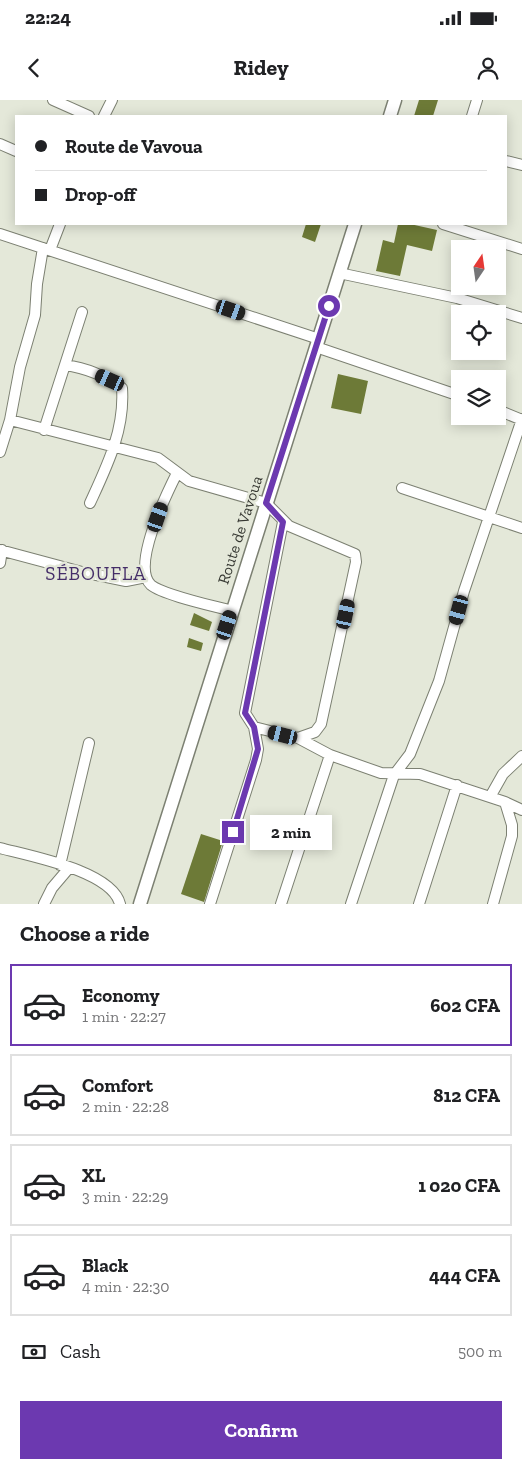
<!DOCTYPE html>
<meta charset="utf-8">
<style>
:root{--surface:#fff;--page:#f2f2f2;--text:#202124;--muted:#757577;--line:#e0e0e0;--accent:#6c39b0}
body{margin:0;font-family:"Zilla Slab",serif;background:var(--page);color:var(--text);height:100vh;display:flex;flex-direction:column;font-size:19px;white-space:nowrap}
*{box-sizing:border-box;margin:0}
p{font-size:16px;color:var(--muted)}
.icon{flex:none;width:28px;height:28px;fill:none;stroke:currentColor;stroke-width:2;stroke-linecap:round;stroke-linejoin:round}
.map{position:relative;height:804px;overflow:hidden}
.sheet{display:flex;flex-direction:column;background:var(--surface);flex:1}
.sheet>*{flex:none}
.hud{position:absolute;left:15px;top:15px;width:492px;height:110px;border-radius:0px;box-shadow:0 2px 12px #0003;display:grid;align-content:center;height:110px;padding:0 20px;background:var(--surface)}
.needle{width:32px;rotate:13deg}
.tools{position:absolute;left:451px;top:140px;display:grid;gap:10px}
.tools a{display:grid;place-items:center;width:55px;height:55px;border-radius:0px;background:var(--surface);box-shadow:0 2px 12px #0003;font-size:25px}
.end{position:absolute;width:22px;height:22px;margin:-11px;border:6px solid #6c39b0;background:#fff;box-shadow:0 0 0 2px #fff}
.from{border-radius:50%}
.bubble{position:absolute;height:35px;border-radius:0px;background:var(--surface);box-shadow:0 2px 12px #0003;font-size:16px;font-weight:700;line-height:35px;text-align:center}
.car{position:absolute;width:15px;height:30px;margin:-15px -8px;border-radius:6px;box-shadow:0 0 4px 1px #0007;background:linear-gradient(#222 24%,#8ab4d8 0 40%,#222 0 76%,#8ab4d8 0 86%,#222 0)}
.hud b{display:flex;align-items:center;gap:18px;height:48px;font-size:19px}
.hud b+b{border-top:1px solid var(--line)}
.hud i{width:12px;height:12px;background:var(--text)}
ul{padding:0;list-style:none}
li{display:flex;align-items:center;gap:15px;height:82px;margin:0 10px 8px;padding:0 10px;border:2px solid var(--line);border-radius:0px}
li div{flex:1}
li b{display:block;font-size:19px}
li em{font-style:normal;font-weight:700}
li.current{border-color:var(--accent)}
li>.icon{width:45px;height:45px;stroke-width:1.5}
h2{padding:0 20px;font-size:22px;line-height:60px}
.pay{display:flex;align-items:center;gap:12px;height:55px;padding:0 20px;font-size:19px}
.pay p{margin-inline-start:auto}
.primary-button{display:flex;gap:10px;margin-top:auto;padding:10px 20px}
.primary-button a{flex:1;height:58px;border-radius:0px;background:var(--accent);color:#fff;font-size:20px;font-weight:700;line-height:58px;text-align:center}
.status{display:flex;justify-content:space-between;align-items:center;height:35px;padding:0 25px;background:var(--surface);direction:ltr}
.status svg{height:14px;fill:currentColor}
header{display:flex;justify-content:space-between;align-items:center;height:65px;padding:0 20px;background:var(--surface);font-size:22px;font-weight:700}
.map>svg:first-child{display:block}
.building{fill:#6d7a37}
.lines{fill:none;stroke-linecap:round;stroke-linejoin:round}
.minor-casing{stroke:#7c8072;stroke-width:12}
.major-casing{stroke:#7c8072;stroke-width:15}
.minor{stroke:#fff;stroke-width:10}
.major{stroke:#fff;stroke-width:12}
.route{stroke:#6c39b0;stroke-width:6}
.labels{text-anchor:middle;dominant-baseline:central;stroke-width:5;stroke-linejoin:round;paint-order:stroke}
.street-label{font-size:16px;fill:#353731;stroke:#e4e8d9}
.quarter-label{font-size:19px;letter-spacing:1px;fill:#442d68;stroke:#e4e8d9}
</style>
<div class="status"><b>22:24</b><svg viewBox="0 0 49 12"><path d="M0 12V9h3v3zM5 12V6h3v6zM10 12V3h3v9zM15 12V0h3v12zM26 1h20v11H26zM47 4h2v5h-2z"/></svg></div>
<header><svg class="icon" aria-label="back" viewBox="0 0 24 24"><path d="M15 5l-7 7 7 7"/></svg>Ridey<svg class="icon" aria-label="person" viewBox="0 0 24 24"><circle cx="12" cy="8" r="4"/><path d="M4 21q1-7 8-7t8 7"/></svg></header>
<div class="map">
<svg width="522" height="804" viewBox="0 0 522 804">
<rect width="100%" height="100%" fill="#e4e8d9"/>
<path class="building" d="M419,0H438L433,16H414Z
M306,124H321L315,142L302,137Z
M398,124H410L437,130L432,151L407,145L400,176L376,171L383,140L394,143Z
M338,274L368,281L361,314L331,308Z
M194,513L212,522L209,531L190,525Z
M189,538L203,543L201,551L187,547Z
M201,734L223,741L204,802L181,794Z"/>
<g class="lines">
<defs>
<path id="minor" d="M53,0L89,16
M104,16L112,0
M472,16L477,0
M0,44L16,51
M506,61L522,65
M443,124L522,149
M0,134L319,239
M50,150L60,124
M339,173L457,198L522,218
M316,247L460,296
M65,265C86,268 104,275 122,288C125,330 107,366 90,403
M498,310L522,320
M10,320L158,358L189,381L266,403L289,426L355,454L356,462L321,624L315,632L298,638
M44,330L82,212
M0,352L10,320L20,267L35,215L37,184L43,148
M177,373C166,395 131,466 151,485C163,495 214,506 232,511
M402,388L522,428
M283,422L245,613L254,627L298,638L330,655L381,673L420,674L505,702L522,710
M0,450L82,472L126,481L146,477
M0,463L2,450
M490,697L503,674L522,656
M0,748C30,756 112,771 120,804
M60,765L89,643
M44,804L52,788L69,768
M210,804L256,660L258,649L254,627
M281,804L330,655
M351,804L394,675L410,654L439,581L464,491L522,319
M419,804L457,685
M493,804L512,736V725L505,702"/>
<path id="major" d="M390,16L395,0
M140,804L355,124"/>
</defs>
<use href="#minor" class="minor-casing"/>
<use href="#major" class="major-casing"/>
<use href="#minor" class="minor"/>
<use href="#major" class="major"/>
</g>
<g class="lines">
<path class="route" d="M233,732L258,649L254,627L245,613L283,422L266,403L329,206"/>
</g>
<g class="labels">
<g class="street-label">
<text transform="translate(240 430) rotate(-72)">Route de Vavoua</text>
</g>
<g class="quarter-label">
<text x="96" y="473">SÉBOUFLA</text>
</g>
</g>
</svg>
<div class="tools">
<a><svg class="needle" viewBox="-14 -14 28 28"><path d="M0-13l5 13h-10z" fill="#e53935"/><path d="M0 13l5-13h-10z" fill="#757577"/></svg></a>
<a><svg class="icon" aria-label="locate" viewBox="0 0 24 24"><circle cx="12" cy="12" r="6"/><path d="M12 2v4M12 18v4M2 12h4M18 12h4"/></svg></a>
<a><svg class="icon" aria-label="layers" viewBox="0 0 24 24"><path d="M12 4l9 5-9 5-9-5zM3 14l9 5 9-5"/></svg></a>
</div>
<i class="end from" style="left:329px;top:206px"></i>
<i class="end" style="left:233px;top:732px"></i>
<div class="bubble" style="left:250px;top:715px;width:82px">2 min</div>
<i class="car" style="left:231px;top:210px;rotate:109deg"></i>
<i class="car" style="left:110px;top:280px;rotate:294deg"></i>
<i class="car" style="left:158px;top:417px;rotate:19deg"></i>
<i class="car" style="left:459px;top:510px;rotate:195deg"></i>
<i class="car" style="left:346px;top:514px;rotate:12deg"></i>
<i class="car" style="left:227px;top:525px;rotate:18deg"></i>
<i class="car" style="left:283px;top:635px;rotate:284deg"></i>
<div class="hud">
<b><i class="from"></i>Route de Vavoua</b>
<b><i></i>Drop-off</b>
</div>
</div>
<section class="sheet">
<h2>Choose a ride</h2>
<ul>
<li class="current"><svg class="icon" aria-label="car" viewBox="0 0 24 24"><path d="M5 17H2v-5l4-1 3-4h7l3 4 3 1v5h-3M9 17h6M6 11h13"/><circle cx="7" cy="17" r="2"/><circle cx="17" cy="17" r="2"/></svg><div><b>Economy</b><p>1 min · 22:27</p></div><em>602 CFA</em></li>
<li><svg class="icon" aria-label="car" viewBox="0 0 24 24"><path d="M5 17H2v-5l4-1 3-4h7l3 4 3 1v5h-3M9 17h6M6 11h13"/><circle cx="7" cy="17" r="2"/><circle cx="17" cy="17" r="2"/></svg><div><b>Comfort</b><p>2 min · 22:28</p></div><em>812 CFA</em></li>
<li><svg class="icon" aria-label="car" viewBox="0 0 24 24"><path d="M5 17H2v-5l4-1 3-4h7l3 4 3 1v5h-3M9 17h6M6 11h13"/><circle cx="7" cy="17" r="2"/><circle cx="17" cy="17" r="2"/></svg><div><b>XL</b><p>3 min · 22:29</p></div><em>1 020 CFA</em></li>
<li><svg class="icon" aria-label="car" viewBox="0 0 24 24"><path d="M5 17H2v-5l4-1 3-4h7l3 4 3 1v5h-3M9 17h6M6 11h13"/><circle cx="7" cy="17" r="2"/><circle cx="17" cy="17" r="2"/></svg><div><b>Black</b><p>4 min · 22:30</p></div><em>444 CFA</em></li>
</ul>
<div class="pay"><svg class="icon" aria-label="cash" viewBox="0 0 24 24"><path d="M3 7h18v10H3z"/><circle cx="12" cy="12" r="2"/></svg>Cash<p>500 m</p></div>
<div class="primary-button"><a>Confirm</a></div>
</section>
